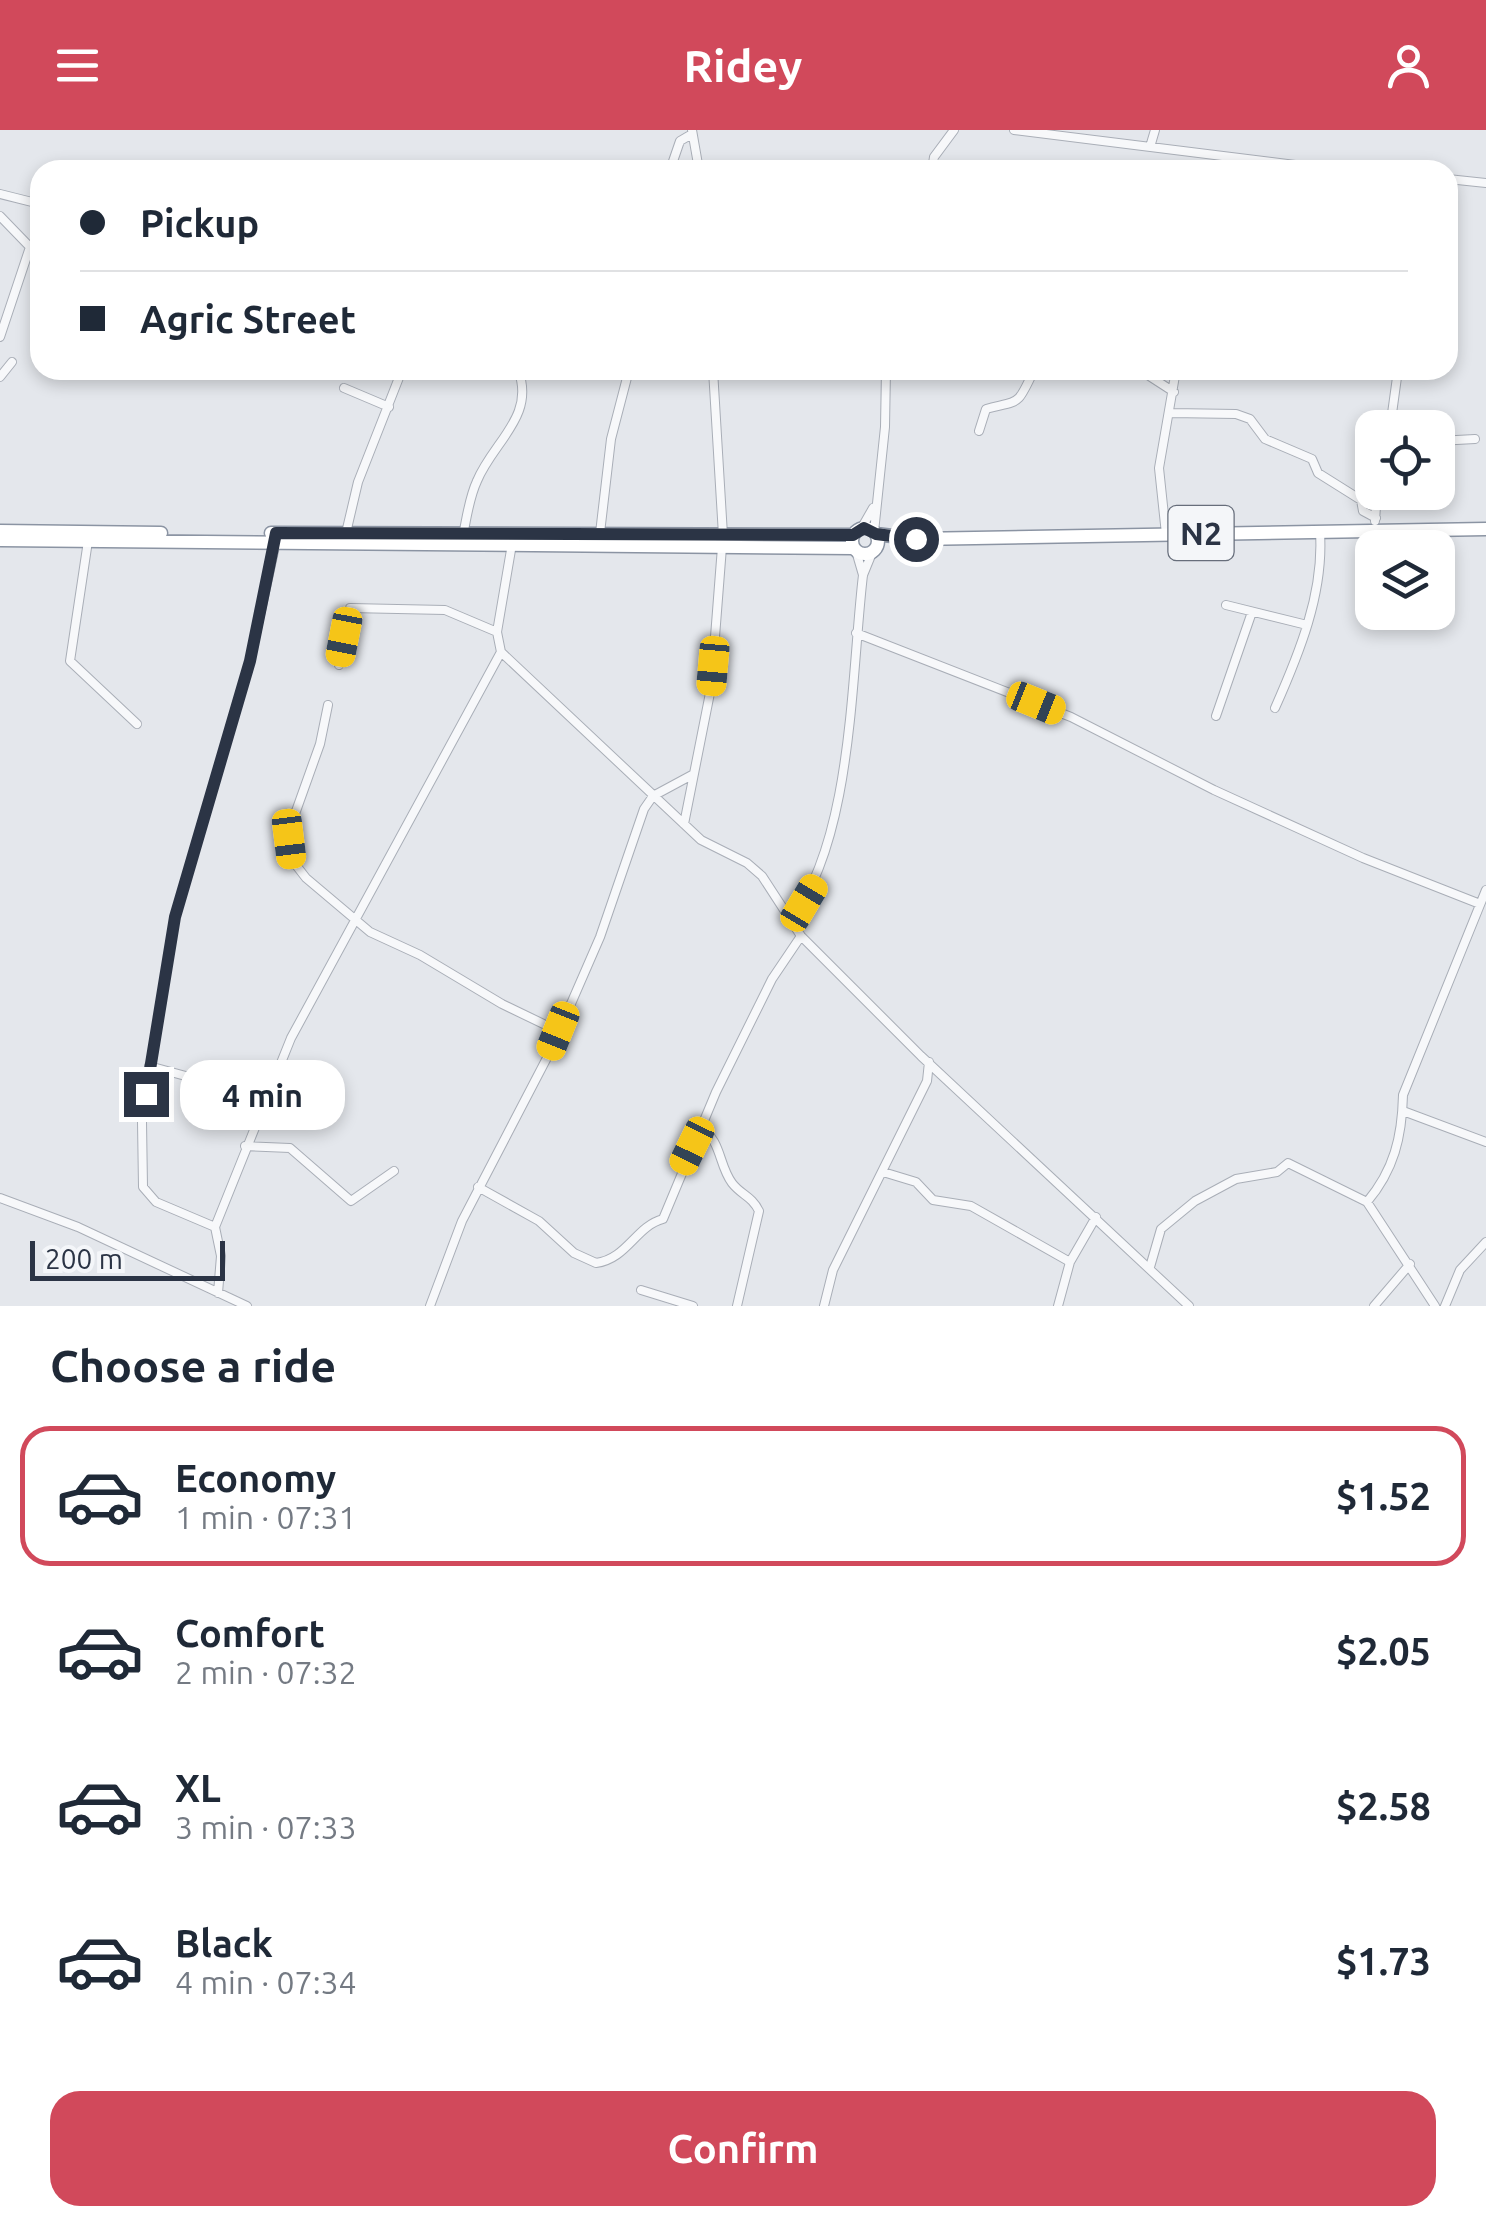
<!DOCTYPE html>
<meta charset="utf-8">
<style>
:root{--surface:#fff;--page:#f6f6f7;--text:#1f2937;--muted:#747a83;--line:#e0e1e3;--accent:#d1495b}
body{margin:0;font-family:Ubuntu,sans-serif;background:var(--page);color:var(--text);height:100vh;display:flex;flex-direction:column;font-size:38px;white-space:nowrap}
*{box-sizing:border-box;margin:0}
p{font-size:32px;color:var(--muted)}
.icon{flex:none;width:55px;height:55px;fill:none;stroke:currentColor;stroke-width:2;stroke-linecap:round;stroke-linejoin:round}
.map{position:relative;height:1176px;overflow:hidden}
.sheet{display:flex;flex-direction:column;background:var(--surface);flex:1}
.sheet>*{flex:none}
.top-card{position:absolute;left:30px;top:30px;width:1428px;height:220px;border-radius:30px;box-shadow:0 5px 15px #0003;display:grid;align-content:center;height:220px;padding:0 50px;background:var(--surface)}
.controls{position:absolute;left:1355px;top:280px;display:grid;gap:20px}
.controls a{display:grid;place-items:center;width:100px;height:100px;border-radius:20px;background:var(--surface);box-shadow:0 5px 15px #0003;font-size:50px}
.scale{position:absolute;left:30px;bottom:25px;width:195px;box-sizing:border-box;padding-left:10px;border:5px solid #2b3445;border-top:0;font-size:28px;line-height:35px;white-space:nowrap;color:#2b3445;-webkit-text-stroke:8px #f4f6f9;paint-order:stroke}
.end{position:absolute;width:45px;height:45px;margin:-22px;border:12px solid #2b3445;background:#fff;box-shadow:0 0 0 5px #fff}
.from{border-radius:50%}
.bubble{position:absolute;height:70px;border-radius:30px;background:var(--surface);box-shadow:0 5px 15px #0003;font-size:32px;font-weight:700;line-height:70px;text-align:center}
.car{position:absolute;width:30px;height:60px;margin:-30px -15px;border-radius:12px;box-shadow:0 0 8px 2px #0007;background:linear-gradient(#f5c518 24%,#345 0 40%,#f5c518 0 76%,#345 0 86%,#f5c518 0)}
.top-card b{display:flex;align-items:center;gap:35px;height:95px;font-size:38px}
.top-card b+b{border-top:2px solid var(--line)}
.top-card i{width:25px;height:25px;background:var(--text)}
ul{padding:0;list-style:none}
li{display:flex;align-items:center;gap:30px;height:140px;margin:0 20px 15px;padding:0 30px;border:5px solid transparent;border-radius:30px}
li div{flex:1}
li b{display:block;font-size:38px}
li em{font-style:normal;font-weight:700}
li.on{border-color:var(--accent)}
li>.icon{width:90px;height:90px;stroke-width:1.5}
h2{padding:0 50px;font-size:45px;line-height:120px}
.action{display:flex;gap:20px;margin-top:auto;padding:20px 50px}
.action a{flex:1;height:115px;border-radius:30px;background:var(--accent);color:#fff;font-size:40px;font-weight:700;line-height:115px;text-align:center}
header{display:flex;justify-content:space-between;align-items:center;height:130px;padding:0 50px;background:var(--accent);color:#fff;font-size:45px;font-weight:700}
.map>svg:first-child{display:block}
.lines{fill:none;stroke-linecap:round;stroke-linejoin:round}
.minor-casing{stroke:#a9aeb7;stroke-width:10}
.trunk-casing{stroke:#8b94a3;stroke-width:15}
.minor{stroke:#f7f8fa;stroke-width:8}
.trunk{stroke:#fff;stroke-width:12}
.route{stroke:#2b3445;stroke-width:12}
.labels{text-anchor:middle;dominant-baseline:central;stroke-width:8;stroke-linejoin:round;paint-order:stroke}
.shield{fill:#f4f6f9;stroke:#676e7b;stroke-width:2.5}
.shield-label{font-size:32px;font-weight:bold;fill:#2b3445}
</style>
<header><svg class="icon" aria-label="menu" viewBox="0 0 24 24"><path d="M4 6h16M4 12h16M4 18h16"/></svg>Ridey<svg class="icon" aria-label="person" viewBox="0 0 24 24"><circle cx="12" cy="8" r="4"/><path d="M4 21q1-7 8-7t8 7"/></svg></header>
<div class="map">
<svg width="1486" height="1176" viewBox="0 0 1486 1176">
<rect width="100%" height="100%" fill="#e4e7ec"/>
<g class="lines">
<defs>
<path id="minor" d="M692,0L699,40
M1014,0L1335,40
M1150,17L1155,0
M670,40L680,11L692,4
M932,40L934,27L954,0
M1448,49L1486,53
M0,64L40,74
M0,86L30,117
M0,207L30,117L40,113
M713,240L723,405
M1140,240L1174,262
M0,247L12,232
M344,258L389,277
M1171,283L1236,284L1250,289L1265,309L1312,329L1318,343L1361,370L1363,381L1376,388
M1390,298L1398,240
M979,301L986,279C1020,270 1017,277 1034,240
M1438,311L1475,309
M1375,391L1377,362
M861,399L873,378
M874,402L885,297L886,240
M346,403L358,352L402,240
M600,403L611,309L629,240
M1166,404L1159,338L1176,240
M463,405C467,387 469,368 477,351C493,312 536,286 518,240
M88,411L70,531L137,594
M512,414L497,502L501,522L701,710L747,733L762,746L801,806L921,926L1189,1176
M856,421L863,445
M1226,475L1307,495
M856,503L1071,587L1214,660L1363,728L1480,774
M339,535L350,478L445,480L497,502
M328,575L320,614L295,684L289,709L292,730L306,748L370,802L420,825L502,874L558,901
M1275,578C1299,524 1324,463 1320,403
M1216,586L1252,482
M684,694L711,558L722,417
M790,791C853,710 851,546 863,445L872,423
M149,936L266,968
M1403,981L1486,1012
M700,998C722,1010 718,1034 732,1053C741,1065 752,1066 759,1081L737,1176
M245,1016L290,1018L351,1071L394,1041
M883,1042L916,1052L933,1070L971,1076L1070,1132
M478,1057L539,1091L574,1123L596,1133C627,1129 636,1096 663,1089L716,962L772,849L801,806
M0,1068L78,1097L247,1176
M1367,1072L1435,1176
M215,1097L156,1072L143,1057L142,992L175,787L250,531L276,412
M1150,1137L1161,1099L1195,1071L1236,1049L1277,1042L1288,1033L1367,1072C1394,1040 1402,1007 1403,965L1486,760
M641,1160L693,1176
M218,1163L221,1126L215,1097L291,908L501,522
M430,1176L462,1091L550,922L600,807L644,679L653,666L692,645
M824,1176L833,1140L927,951L929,932
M1058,1176L1070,1132L1096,1087
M1374,1176L1410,1134
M1445,1176L1460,1140L1486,1112"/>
<path id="trunk" d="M852 411a13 13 0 1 1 26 0a13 13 0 1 1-26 0Z
M0,401L161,403
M271,403L853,405
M876,404L917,409L1486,399
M0,410L853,418"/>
</defs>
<use href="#minor" class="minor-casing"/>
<use href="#trunk" class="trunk-casing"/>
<use href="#minor" class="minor"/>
<use href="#trunk" class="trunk"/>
</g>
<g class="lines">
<path class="route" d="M146,964L175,787L250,531L276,403L853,405L864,398L876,404L916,409"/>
</g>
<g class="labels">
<rect class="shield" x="1168.5" y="376" width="65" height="54" rx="8"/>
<g class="shield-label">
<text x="1201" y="403">N2</text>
</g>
</g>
</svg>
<div class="controls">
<a><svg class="icon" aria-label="locate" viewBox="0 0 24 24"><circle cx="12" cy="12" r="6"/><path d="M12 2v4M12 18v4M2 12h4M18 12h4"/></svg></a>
<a><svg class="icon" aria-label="layers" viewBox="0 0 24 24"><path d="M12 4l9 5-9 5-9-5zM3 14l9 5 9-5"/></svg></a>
</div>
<div class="scale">200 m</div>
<i class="end from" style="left:916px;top:409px"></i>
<i class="end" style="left:146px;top:964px"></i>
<div class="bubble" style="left:180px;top:930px;width:165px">4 min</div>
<i class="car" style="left:344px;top:507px;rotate:191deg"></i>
<i class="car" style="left:713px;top:536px;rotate:185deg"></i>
<i class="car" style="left:1036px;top:573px;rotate:112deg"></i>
<i class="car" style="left:289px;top:709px;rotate:173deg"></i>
<i class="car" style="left:804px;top:773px;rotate:31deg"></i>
<i class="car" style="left:558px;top:901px;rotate:202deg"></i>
<i class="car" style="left:692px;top:1016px;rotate:206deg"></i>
<div class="top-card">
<b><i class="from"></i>Pickup</b>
<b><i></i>Agric Street</b>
</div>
</div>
<section class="sheet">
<h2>Choose a ride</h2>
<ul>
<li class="on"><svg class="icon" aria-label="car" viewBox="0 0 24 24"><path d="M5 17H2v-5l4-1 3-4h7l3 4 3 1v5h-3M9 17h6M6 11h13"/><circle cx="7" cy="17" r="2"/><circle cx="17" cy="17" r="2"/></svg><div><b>Economy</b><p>1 min · 07:31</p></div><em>$1.52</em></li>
<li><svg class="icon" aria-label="car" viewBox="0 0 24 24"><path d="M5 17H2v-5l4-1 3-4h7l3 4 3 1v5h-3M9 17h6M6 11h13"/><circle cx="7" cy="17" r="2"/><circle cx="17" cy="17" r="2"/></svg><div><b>Comfort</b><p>2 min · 07:32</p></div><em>$2.05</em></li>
<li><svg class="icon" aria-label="car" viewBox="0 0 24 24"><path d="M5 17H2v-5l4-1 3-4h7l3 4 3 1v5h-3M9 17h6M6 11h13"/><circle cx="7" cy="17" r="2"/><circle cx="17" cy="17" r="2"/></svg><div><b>XL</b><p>3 min · 07:33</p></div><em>$2.58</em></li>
<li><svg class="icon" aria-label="car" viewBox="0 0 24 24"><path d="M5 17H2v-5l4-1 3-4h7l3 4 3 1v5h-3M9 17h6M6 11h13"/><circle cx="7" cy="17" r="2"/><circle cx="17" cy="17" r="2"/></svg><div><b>Black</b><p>4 min · 07:34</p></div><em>$1.73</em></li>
</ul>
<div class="action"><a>Confirm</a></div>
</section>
